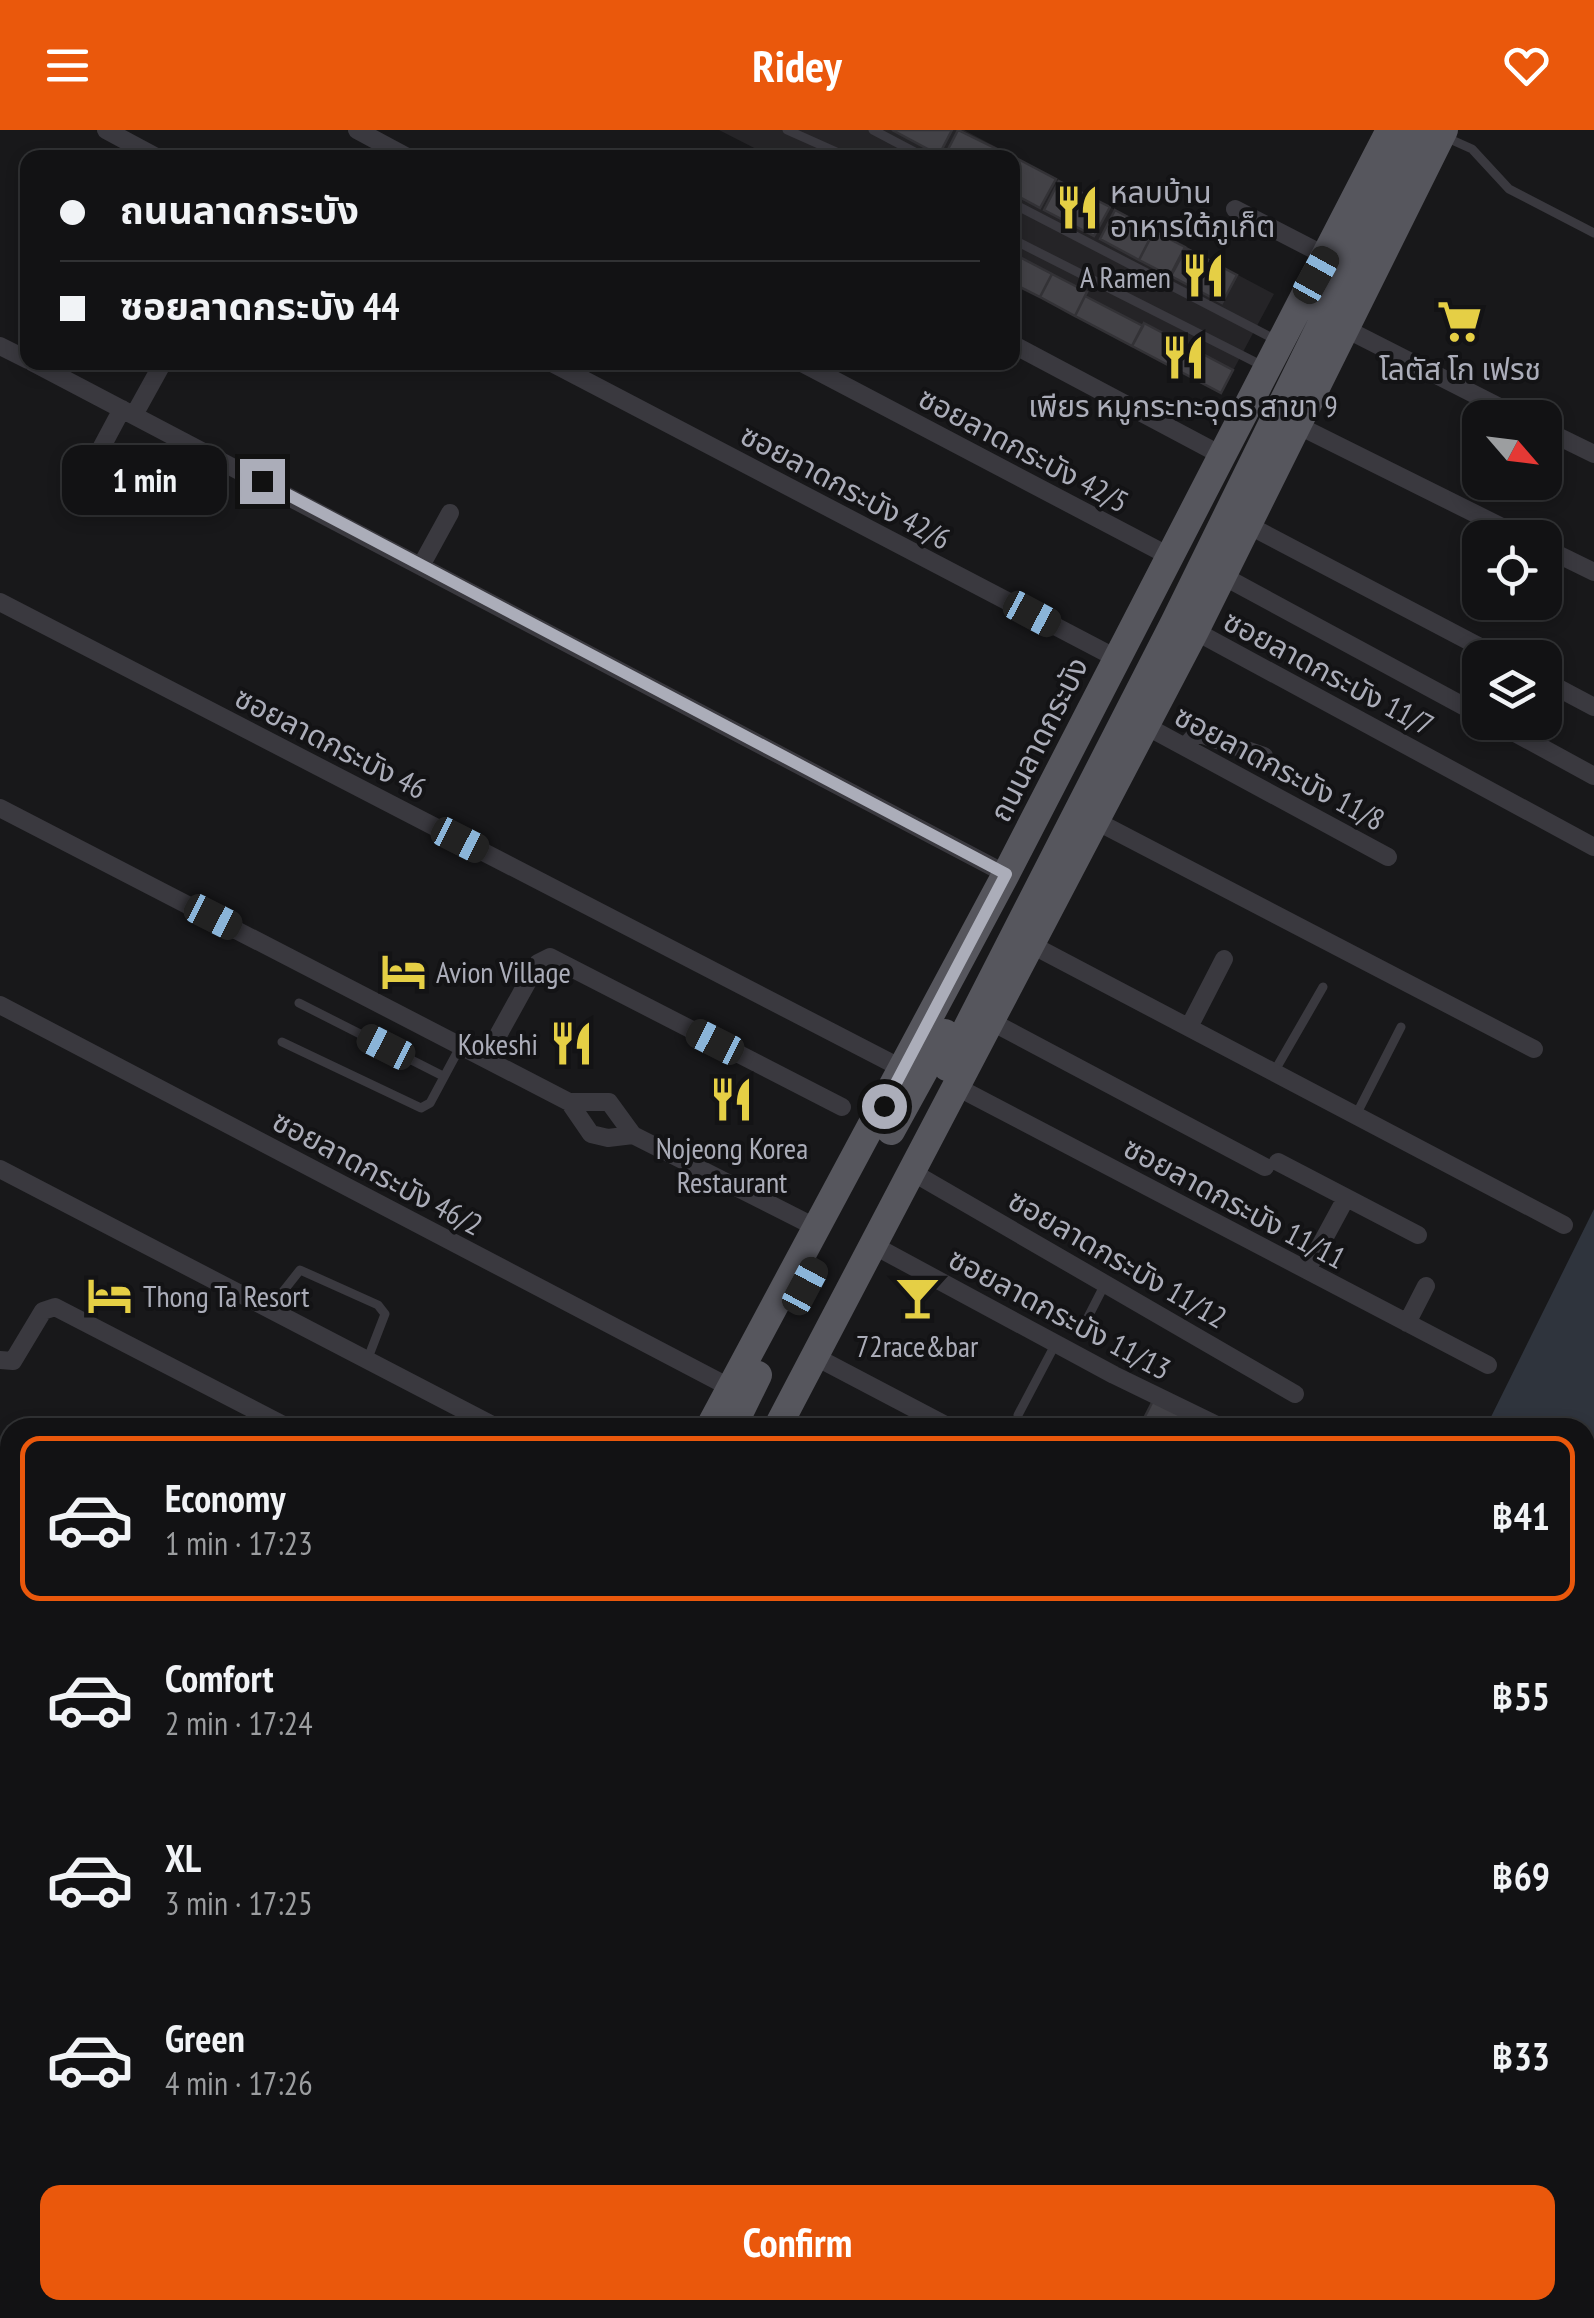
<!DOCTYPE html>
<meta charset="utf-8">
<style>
:root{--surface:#121214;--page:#1b1b1d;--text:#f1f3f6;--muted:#9c9ea0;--line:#313234;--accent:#ea580c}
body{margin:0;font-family:"PT Sans Narrow","Noto Sans Thai",sans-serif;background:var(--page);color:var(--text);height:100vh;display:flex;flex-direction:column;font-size:38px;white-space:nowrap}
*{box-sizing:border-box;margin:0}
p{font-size:32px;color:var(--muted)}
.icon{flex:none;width:55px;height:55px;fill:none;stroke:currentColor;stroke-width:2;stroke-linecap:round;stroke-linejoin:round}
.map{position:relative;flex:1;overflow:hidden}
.sheet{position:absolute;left:0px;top:1288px;width:1595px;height:902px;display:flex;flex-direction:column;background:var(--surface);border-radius:30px 30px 0 0;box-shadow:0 5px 15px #0003,0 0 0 2px var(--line)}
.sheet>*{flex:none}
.top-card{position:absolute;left:20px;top:20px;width:1000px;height:220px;border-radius:20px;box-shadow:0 5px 15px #0003,0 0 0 2px var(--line);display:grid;align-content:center;height:220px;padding:0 40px;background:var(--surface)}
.needle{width:65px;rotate:118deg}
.controls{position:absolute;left:1462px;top:270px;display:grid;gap:20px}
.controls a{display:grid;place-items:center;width:100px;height:100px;border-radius:20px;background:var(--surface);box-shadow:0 5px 15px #0003,0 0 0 2px var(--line);font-size:50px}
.end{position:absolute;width:45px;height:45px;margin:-22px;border:12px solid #abadb9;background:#111;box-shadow:0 0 0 5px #111}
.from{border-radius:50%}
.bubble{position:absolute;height:70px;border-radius:20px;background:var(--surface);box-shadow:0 5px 15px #0003,0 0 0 2px var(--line);font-size:32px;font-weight:700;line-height:70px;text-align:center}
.car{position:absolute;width:30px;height:60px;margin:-30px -15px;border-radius:12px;box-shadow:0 0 8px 2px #0007;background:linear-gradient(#222 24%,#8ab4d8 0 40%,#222 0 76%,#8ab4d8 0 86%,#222 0)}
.top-card b{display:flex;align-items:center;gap:35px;height:95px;font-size:38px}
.top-card b+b{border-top:2px solid var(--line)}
.top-card i{width:25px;height:25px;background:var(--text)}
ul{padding:18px 0 0;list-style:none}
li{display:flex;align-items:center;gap:30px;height:165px;margin:0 20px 15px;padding:0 20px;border:5px solid transparent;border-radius:20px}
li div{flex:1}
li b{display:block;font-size:38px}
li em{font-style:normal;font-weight:700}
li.on{border-color:var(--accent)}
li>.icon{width:90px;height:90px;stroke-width:1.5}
.cta{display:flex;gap:20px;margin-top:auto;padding:20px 40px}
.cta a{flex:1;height:115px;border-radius:20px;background:var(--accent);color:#fff;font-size:40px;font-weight:700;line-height:115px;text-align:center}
header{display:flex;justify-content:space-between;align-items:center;height:130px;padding:0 40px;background:var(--accent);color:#fff;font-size:45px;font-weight:700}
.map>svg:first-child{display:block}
.built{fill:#252427}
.water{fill:#2f343d}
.building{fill:#434247;stroke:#333236;stroke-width:2.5}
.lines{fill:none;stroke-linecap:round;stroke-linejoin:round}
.lane{stroke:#3a393f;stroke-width:9}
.street{stroke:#3a393f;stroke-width:18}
.secondary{stroke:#47484f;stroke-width:25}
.primary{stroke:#56565d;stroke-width:28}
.route{stroke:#abadb9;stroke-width:12}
.labels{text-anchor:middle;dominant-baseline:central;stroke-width:8;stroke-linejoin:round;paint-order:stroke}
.poi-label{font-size:30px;fill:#abadb9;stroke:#131315}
.street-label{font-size:30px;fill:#abadb9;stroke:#131315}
</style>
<header><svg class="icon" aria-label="menu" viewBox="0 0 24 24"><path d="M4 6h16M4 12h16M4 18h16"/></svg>Ridey<svg class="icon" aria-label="heart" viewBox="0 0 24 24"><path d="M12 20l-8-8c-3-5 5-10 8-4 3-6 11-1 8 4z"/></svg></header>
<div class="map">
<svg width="1594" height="2188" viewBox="0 0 1594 2188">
<rect width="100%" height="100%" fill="#18181a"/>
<path class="built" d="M719,0H964L1274,164L1221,263L1013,153L1012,28L772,27Z
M1594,1346V2188H1168L1172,2180H1585V1364Z
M0,2029L10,2034V2180H144L139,2188H0Z"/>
<path class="water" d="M1594,1079V1329L1585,1347V1298L1486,1297Z
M1025,2180H1170L1166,2188H1033Z
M1324,2180H1409L1404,2188H1320Z"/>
<path class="building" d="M892,0H952L939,25Z
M958,0L1015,28L1012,33V28L944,27Z
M1018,29L1056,49L1040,78L1012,63V39Z
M1059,51L1110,77L1094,106L1044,80Z
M1115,80L1154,101L1139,130L1100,109Z
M1154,101L1185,117L1170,146L1139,130Z
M1186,118L1237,145L1222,173L1171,146Z
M1012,123L1052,144L1040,167L1012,153Z
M1052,144L1087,162L1075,186L1040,167Z
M1085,166L1143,196L1132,216L1075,186Z
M1144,193L1233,240L1221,263L1132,216Z
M1155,1267L1201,1291L1198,1298H1139Z
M1594,2069V2188H1542L1535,2184L1537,2180H1585V2086Z
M1447,2180H1513L1509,2188H1443Z"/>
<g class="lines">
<path class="lane" d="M787,0L850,28
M873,0L926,28
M1443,6L1472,19L1509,59L1594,103
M1012,73L1276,210
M1012,109L1263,236
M299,873L443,946
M282,912L421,978L430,973L460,917
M1274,942L1323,857
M1356,985L1401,897
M270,1178L300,1140L378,1175L385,1184L368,1228
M1087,1189L1105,1154
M1018,1285L1056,1213
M1585,1482L1594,1486
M1585,1539L1594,1544
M1585,1614L1594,1597
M0,1959L10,1965
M0,1991L10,1996
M0,2011L10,2017
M592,2180L604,2188
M1297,2188L1301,2180"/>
<path class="street" d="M106,0L158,28
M357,0L409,28
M1235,79L1326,126
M1348,200L1521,288
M1012,214L1221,325
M0,216L28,230
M32,232L1006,744
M550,232L1116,528
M800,232L1169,426
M134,285L160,238
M1299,296L1524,408
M1545,300L1594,324
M98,324L122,279
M1248,395L1501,528
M1545,418L1594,442
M422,434L450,383
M1223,446L1480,585
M0,472L903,939
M1195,501L1594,717
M1545,551L1594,577
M1495,592L1594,646
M1146,596L1388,727
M1185,617L1197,603L1264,626
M0,678L569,972L591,1004L608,1008L633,1005
M1096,691L1534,919
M1032,815L1564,1095
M0,875L731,1258
M992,892L1265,1037
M1189,897L1224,829
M486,927L538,833L550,827L842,977
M957,957L1488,1235
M569,972H609L633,1005
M633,1005L817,1098
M1278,1032L1418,1105
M0,1039L498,1298
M912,1042L1295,1264
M873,1115L1114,1245L1223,1298
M1307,1140L1346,1068
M1407,1193L1426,1156
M814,1226L951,1298
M0,1230L13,1231L43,1181L55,1177L289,1298
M0,1487L5,1478
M0,1558L10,1563
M0,1835L10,1840
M443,2180L458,2188
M666,2180L682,2188
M812,2188L816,2180
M864,2188L868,2180
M890,2188L892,2183"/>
<path class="secondary" d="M0,1333L10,1341
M0,1399L10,1405"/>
<path class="primary" d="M947,937L1174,493L1417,0
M891,1001L945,903
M709,1298L1006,744L1390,0
M732,1298L758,1245
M777,1298L1195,501L1444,0
M251,2188L255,2180
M276,2188L280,2180
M317,2188L321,2180"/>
</g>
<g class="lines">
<path class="route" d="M262,351L1006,744L884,976"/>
</g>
<defs>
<symbol id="restaurant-bare" viewBox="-9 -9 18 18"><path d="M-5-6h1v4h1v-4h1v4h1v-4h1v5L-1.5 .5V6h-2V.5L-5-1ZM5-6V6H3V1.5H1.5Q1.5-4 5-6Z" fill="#e5cf45" stroke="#131315" stroke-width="2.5" paint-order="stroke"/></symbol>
<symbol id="supermarket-bare" viewBox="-9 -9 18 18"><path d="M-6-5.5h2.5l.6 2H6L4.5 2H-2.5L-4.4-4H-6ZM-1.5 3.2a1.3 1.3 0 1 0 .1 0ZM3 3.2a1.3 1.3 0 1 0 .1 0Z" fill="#e5cf45" stroke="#131315" stroke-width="2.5" paint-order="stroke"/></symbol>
<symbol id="hotel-bare" viewBox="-9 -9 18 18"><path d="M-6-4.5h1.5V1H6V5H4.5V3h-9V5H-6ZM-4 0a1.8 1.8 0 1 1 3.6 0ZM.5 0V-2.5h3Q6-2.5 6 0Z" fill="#e5cf45" stroke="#131315" stroke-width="2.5" paint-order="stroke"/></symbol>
<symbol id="bar-bare" viewBox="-9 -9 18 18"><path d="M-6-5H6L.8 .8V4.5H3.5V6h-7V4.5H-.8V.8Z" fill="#e5cf45" stroke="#131315" stroke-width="2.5" paint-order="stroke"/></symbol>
</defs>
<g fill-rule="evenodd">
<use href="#restaurant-bare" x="1046" y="46" width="63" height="63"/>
<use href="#restaurant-bare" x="1172" y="114" width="63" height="63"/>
<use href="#supermarket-bare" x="1428" y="160" width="63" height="63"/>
<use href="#restaurant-bare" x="1152" y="196" width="63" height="63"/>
<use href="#hotel-bare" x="372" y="810" width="63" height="63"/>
<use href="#restaurant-bare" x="540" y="882" width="63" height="63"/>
<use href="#restaurant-bare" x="700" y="938" width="63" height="63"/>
<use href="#hotel-bare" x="78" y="1134" width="63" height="63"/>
<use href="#bar-bare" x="886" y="1136" width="63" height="63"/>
</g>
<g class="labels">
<g class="poi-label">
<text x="1110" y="61" text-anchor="start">หลบบ้าน<tspan x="1110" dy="34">อาหารใต้ภูเก็ต</tspan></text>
<text x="1171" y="146" text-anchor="end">A Ramen</text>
<text x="1460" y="238">โลตัส โก เฟรช</text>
<text x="1183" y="275">เพียร หมูกระทะอุดร สาขา 9</text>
<text x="436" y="841" text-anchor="start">Avion Village</text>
<text x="538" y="913" text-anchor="end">Kokeshi</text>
<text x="732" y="1017">Nojeong Korea<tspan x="732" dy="34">Restaurant</tspan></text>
<text x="143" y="1165" text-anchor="start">Thong Ta Resort</text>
<text x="917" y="1215">72race&amp;bar</text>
</g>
<g class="street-label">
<text transform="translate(1024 319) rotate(28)">ซอยลาดกระบัง 42/5</text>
<text transform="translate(846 356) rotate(28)">ซอยลาดกระบัง 42/6</text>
<text transform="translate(1329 542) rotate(28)">ซอยลาดกระบัง 11/7</text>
<text transform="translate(1038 609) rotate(-63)">ถนนลาดกระบัง</text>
<text transform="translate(331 612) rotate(27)">ซอยลาดกระบัง 46</text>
<text transform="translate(1280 637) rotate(28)">ซอยลาดกระบัง 11/8</text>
<text transform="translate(378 1042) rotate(28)">ซอยลาดกระบัง 46/2</text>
<text transform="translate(1235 1072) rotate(28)">ซอยลาดกระบัง 11/11</text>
<text transform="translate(1118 1128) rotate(30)">ซอยลาดกระบัง 11/12</text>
<text transform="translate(1060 1183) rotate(28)">ซอยลาดกระบัง 11/13</text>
</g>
</g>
</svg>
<div class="controls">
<a><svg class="needle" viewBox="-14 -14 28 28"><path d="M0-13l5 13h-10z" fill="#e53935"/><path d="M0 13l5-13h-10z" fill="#9c9ea0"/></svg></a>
<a><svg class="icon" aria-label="locate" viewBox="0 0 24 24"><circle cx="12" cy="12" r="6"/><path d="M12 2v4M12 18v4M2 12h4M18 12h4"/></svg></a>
<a><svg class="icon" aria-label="layers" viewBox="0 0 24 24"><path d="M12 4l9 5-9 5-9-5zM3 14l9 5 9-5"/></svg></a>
</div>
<i class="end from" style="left:884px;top:976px"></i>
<i class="end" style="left:262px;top:351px"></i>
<div class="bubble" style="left:62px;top:315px;width:165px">1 min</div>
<i class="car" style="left:1316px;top:145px;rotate:29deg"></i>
<i class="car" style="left:1032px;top:484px;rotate:118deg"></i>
<i class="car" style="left:460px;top:710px;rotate:117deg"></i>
<i class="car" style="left:213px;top:787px;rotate:117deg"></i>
<i class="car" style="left:715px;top:912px;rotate:297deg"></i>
<i class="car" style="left:386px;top:917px;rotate:297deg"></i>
<i class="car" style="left:805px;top:1156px;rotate:28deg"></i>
<div class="top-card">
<b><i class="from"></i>ถนนลาดกระบัง</b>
<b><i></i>ซอยลาดกระบัง 44</b>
</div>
<section class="sheet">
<ul>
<li class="on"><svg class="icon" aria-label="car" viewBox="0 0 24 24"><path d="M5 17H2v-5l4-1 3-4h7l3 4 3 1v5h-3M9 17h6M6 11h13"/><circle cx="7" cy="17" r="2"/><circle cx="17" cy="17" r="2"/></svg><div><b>Economy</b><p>1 min · 17:23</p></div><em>฿41</em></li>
<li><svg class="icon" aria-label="car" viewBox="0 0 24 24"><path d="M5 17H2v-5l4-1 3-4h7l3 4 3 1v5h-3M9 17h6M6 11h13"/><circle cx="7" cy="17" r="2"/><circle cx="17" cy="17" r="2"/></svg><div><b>Comfort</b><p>2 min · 17:24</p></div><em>฿55</em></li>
<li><svg class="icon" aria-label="car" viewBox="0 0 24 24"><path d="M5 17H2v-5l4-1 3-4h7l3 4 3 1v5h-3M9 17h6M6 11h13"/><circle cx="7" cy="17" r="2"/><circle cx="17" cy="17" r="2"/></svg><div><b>XL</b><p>3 min · 17:25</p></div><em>฿69</em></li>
<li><svg class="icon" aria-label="car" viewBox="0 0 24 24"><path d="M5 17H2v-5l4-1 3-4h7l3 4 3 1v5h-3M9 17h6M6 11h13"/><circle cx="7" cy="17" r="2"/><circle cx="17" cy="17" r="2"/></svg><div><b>Green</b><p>4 min · 17:26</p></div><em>฿33</em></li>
</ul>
<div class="cta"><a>Confirm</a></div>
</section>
</div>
